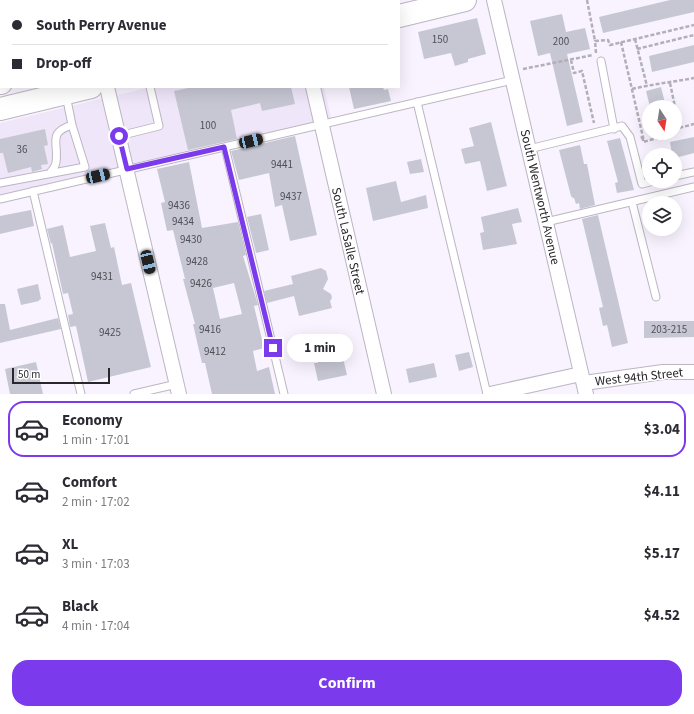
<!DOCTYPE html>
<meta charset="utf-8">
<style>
:root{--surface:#fff;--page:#f2f2f3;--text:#2b2b33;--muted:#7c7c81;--line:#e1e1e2;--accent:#7c3aed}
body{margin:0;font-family:"Source Sans 3",sans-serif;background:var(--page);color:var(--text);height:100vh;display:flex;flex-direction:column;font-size:15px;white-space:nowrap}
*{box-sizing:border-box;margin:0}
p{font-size:13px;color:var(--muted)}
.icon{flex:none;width:22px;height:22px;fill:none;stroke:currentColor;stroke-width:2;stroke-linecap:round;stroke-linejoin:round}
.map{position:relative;height:394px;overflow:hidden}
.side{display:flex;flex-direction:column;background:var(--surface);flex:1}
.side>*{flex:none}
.top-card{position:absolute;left:0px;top:0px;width:400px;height:88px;box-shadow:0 4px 16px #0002;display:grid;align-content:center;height:88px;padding:0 12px;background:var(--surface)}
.needle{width:26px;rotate:168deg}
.controls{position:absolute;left:642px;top:100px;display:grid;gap:8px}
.controls a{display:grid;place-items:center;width:40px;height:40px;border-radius:50%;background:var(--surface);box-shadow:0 4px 16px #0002;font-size:20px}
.scale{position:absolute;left:12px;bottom:10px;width:98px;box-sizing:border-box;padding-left:4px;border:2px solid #29272c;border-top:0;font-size:11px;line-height:14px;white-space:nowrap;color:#29272c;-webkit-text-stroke:3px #fff;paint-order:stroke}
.end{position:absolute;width:18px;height:18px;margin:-9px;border:5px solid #7c3aed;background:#fff;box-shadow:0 0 0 2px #fff}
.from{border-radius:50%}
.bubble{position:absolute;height:28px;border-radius:14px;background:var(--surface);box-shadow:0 4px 16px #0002;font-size:13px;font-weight:700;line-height:28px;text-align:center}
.car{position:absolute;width:12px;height:24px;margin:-12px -6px;border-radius:5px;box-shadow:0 0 3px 1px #0007;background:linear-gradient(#222 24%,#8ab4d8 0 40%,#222 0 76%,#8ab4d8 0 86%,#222 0)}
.top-card b{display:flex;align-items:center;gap:14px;height:38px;font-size:15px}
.top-card b+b{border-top:1px solid var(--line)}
.top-card i{width:10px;height:10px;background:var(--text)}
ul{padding:7px 0 0;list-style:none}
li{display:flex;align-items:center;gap:12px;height:56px;margin:0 8px 6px;padding:0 4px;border:2px solid transparent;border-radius:16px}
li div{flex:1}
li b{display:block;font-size:15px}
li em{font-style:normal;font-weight:700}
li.selected{border-color:var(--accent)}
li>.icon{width:36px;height:36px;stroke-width:1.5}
.action{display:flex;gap:8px;margin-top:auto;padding:8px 12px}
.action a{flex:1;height:46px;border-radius:16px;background:var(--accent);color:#fff;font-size:16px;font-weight:700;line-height:46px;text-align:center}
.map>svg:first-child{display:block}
.built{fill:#efe6fa}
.building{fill:#c7c7d4;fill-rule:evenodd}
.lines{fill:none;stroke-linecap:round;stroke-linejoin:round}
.service-casing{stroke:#bcb5c2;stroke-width:9}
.minor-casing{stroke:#bcb5c2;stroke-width:16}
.primary-casing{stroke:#bcb5c2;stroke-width:24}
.path{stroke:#b3afb8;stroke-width:2.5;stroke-dasharray:4 2;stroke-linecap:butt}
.service{stroke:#fff;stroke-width:7}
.minor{stroke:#fff;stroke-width:14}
.primary{stroke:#fff;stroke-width:22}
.route{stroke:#7c3aed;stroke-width:5}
.labels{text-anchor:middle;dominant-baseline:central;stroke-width:3;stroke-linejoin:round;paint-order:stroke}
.number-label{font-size:11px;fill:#504f56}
.street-label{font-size:13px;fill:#29272c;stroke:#fff}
</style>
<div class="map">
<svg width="694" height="394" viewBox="0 0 694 394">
<rect width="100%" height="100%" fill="#f8f3fe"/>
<path class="built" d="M0,0H324L1,1L0,70Z
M151,87H324L332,122L0,199V123Z"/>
<path class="building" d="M670,0H694V12L603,33L599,17Z
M562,14L566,32L585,28L590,49L567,54L583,122L567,126L550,53L538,56L530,21Z
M477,18L486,54L468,59V62L455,66L451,53L424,59L418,32Z
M694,45V62L652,72L649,56Z
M193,87H291L295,104L262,111L260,103L231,110L237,139L188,150L174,91Z
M349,87H383L384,90L388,89L391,101L354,109Z
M661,87L666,107H650L646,91Z
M491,122L507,186L487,191L480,161L465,164L461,149L474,146L469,128Z
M45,129L48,145L44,146L48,164L41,165L42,169L32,172L31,167L8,173L3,153H0V139Z
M295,136L317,235L290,241L282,205L275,207L269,173L239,180L231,151Z
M694,137V153L675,158V155H672L670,142Z
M620,138L634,190L617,193L615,183L618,182L607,141Z
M580,145L584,164H587L595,205L580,209L579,203L576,204L574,198H573L571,196L559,150Z
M421,159L424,172L410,174L407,162Z
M189,162L202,228L238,222L246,255L243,256L258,305L254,306L264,348L253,351L257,371L269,367L275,394H212L205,363H202L198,346L193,324H195L183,279H185L173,230L167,231L161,203L165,202L157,169ZM234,283L242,314L220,319L213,288Z
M396,181L401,202L426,195L428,208L373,221L366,188Z
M518,208L522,222L512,224L517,244L483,250L480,233L484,232L481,217Z
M31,210L34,226L0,234V216Z
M261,214L269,250L256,253L247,217Z
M598,215L628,343L612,347L607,325L603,326L599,308L603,307L582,219Z
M105,223L111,248L114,247L122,285L131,283L151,367L88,382L76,326L70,327L68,315L73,314L68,293L63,294L52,243L51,244L47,229L63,225L70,257L96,251L90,226Z
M321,268L326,271L328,279L323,289L331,294L332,298L330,301L332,308L299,316L294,296L267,303L264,291L293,284L291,276Z
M38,284L41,299L39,300V301L21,305L17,289Z
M0,304H5L10,330L58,318L61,329L0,343Z
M644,321H694V337L644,338Z
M341,349L347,375L318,381L314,363H318L316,356Z
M469,352L473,367L459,371L455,355Z
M36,362L43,394H10L5,369Z
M434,363L437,377L409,383L406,369Z"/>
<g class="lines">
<defs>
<path id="service" d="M601,61L614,129
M417,102L487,394
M119,136L159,126L150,87
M225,147L284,394
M529,149L622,126L630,137L642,184L654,181
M50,173C52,170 56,166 56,162C59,143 47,133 72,125
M675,176L694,172
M0,183L85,167L72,125L66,95
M33,191L81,394
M0,199L513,80
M632,202L656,297
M546,222L694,187
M134,394L177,384"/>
<path id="minor" d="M87,0L88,1
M293,0V1
M494,0L586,394
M107,87L179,394
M313,87L384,394
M584,383L663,372H694
M490,394L581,374"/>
<path id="primary" d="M357,1L362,0
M399,16L465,0
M0,83H1
M0,109L91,87"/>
</defs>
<use href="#service" class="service-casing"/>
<use href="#minor" class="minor-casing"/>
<use href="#primary" class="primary-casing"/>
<path class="path" d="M587,0L595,41
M635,39L647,86
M621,42L643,137L640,138
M637,49L694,35
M596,53L595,41L608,40L610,45L694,25
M571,60L574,73L582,71L594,123
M523,69L593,55
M670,83L675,107
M632,89C653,84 673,82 694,78
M675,108L679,128
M675,132L679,128L694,124
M643,137V142L674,133"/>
<use href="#service" class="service"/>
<use href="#minor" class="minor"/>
<use href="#primary" class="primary"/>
</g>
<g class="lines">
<path class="route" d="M119,136L127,169L224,147L273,348"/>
</g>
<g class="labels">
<g class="number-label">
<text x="440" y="39">150</text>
<text x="561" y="41">200</text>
<text x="208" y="125">100</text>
<text x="22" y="149">36</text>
<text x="282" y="164">9441</text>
<text x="291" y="196">9437</text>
<text x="179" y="205">9436</text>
<text x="183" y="221">9434</text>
<text x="191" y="239">9430</text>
<text x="197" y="261">9428</text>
<text x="102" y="276">9431</text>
<text x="201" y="283">9426</text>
<text x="210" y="329">9416</text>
<text x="669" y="329">203-215</text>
<text x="110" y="332">9425</text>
<text x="215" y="351">9412</text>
</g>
<g class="street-label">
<text transform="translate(540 197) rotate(77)">South Wentworth Avenue</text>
<text transform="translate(348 241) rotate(77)">South LaSalle Street</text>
<text transform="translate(639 377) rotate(-6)">West 94th Street</text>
</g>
</g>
</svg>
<div class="controls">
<a><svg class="needle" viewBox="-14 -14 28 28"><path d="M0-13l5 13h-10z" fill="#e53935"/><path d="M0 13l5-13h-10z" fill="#7c7c81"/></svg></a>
<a><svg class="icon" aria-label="locate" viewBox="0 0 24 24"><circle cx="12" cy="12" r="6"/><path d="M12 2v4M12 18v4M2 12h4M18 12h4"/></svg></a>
<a><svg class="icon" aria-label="layers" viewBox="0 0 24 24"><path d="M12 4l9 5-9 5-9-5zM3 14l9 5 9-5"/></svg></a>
</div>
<div class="scale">50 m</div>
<i class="end from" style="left:119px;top:136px"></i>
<i class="end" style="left:273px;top:348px"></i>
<div class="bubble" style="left:287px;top:334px;width:66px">1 min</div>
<i class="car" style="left:251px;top:141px;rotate:77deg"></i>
<i class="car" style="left:98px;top:176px;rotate:77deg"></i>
<i class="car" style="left:148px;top:262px;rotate:167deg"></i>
<div class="top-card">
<b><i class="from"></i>South Perry Avenue</b>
<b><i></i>Drop-off</b>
</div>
</div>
<section class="side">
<ul>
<li class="selected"><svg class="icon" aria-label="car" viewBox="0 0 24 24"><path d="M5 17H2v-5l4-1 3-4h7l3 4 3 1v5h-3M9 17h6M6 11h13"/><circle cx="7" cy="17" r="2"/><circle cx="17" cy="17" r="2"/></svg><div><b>Economy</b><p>1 min · 17:01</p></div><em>$3.04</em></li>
<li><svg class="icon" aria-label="car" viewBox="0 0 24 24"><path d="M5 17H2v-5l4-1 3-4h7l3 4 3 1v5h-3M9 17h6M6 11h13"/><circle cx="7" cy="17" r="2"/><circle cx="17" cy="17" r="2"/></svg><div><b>Comfort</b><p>2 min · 17:02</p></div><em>$4.11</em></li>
<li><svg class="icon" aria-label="car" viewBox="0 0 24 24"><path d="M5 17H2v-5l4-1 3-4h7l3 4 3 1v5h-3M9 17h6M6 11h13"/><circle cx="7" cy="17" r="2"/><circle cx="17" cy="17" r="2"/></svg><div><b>XL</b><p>3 min · 17:03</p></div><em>$5.17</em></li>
<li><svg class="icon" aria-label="car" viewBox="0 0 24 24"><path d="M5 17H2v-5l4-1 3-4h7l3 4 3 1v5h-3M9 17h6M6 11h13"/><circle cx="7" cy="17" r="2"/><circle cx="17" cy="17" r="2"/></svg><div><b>Black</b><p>4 min · 17:04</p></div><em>$4.52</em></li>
</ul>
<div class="action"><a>Confirm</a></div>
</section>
